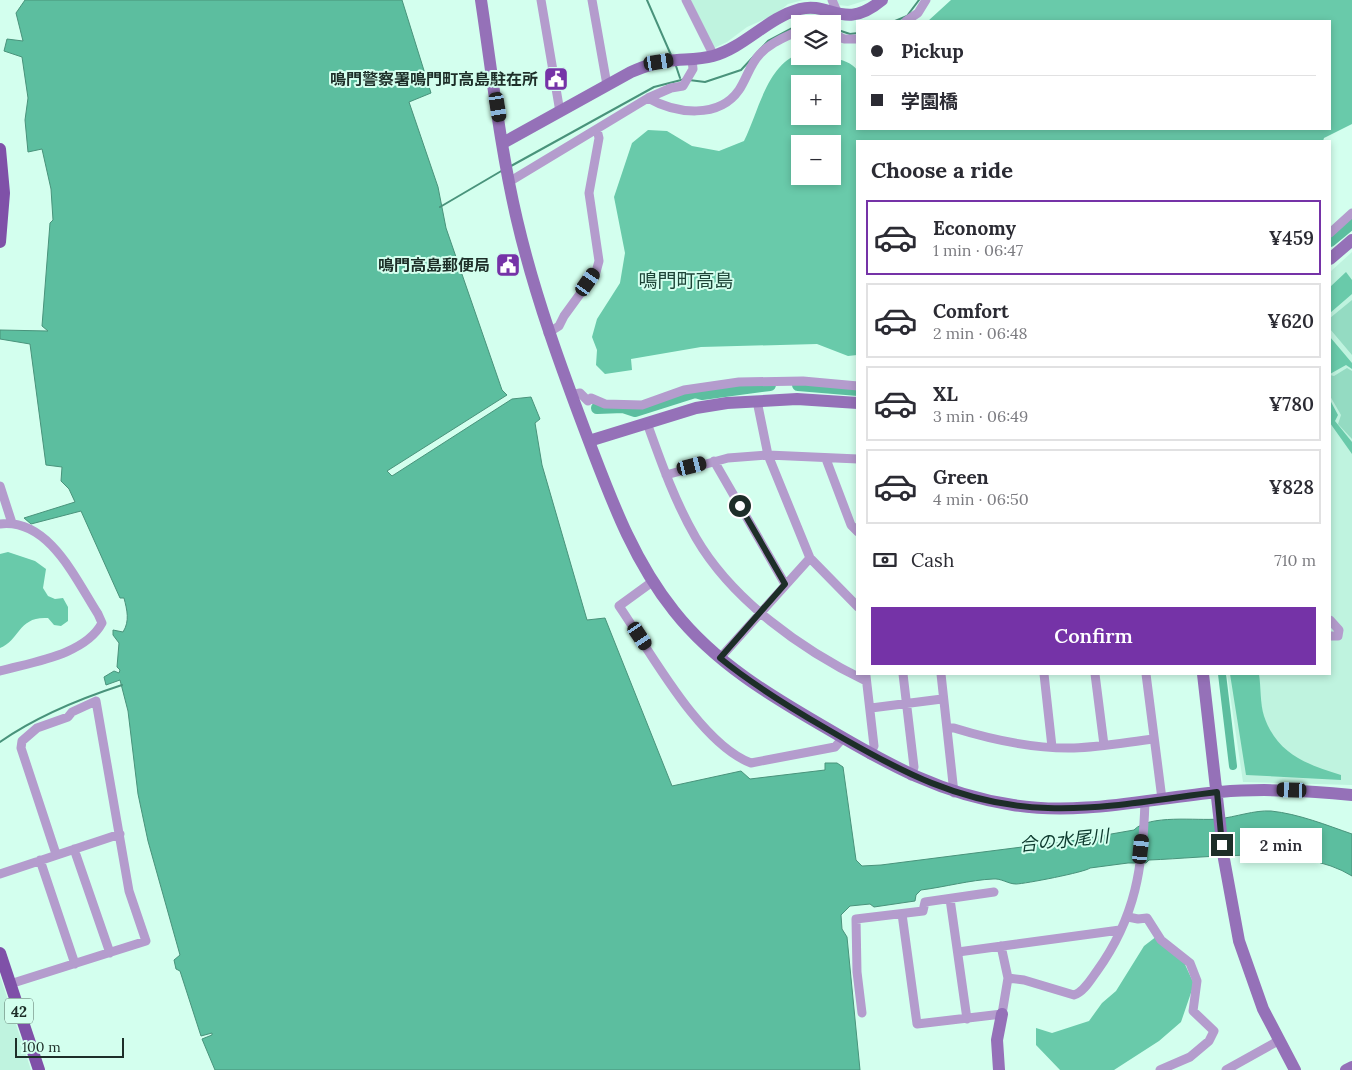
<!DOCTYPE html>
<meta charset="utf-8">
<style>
:root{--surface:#fff;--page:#f2f2f3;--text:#2b2b33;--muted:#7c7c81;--line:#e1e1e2;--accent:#7533a7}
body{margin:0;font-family:Lora,"Noto Sans JP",serif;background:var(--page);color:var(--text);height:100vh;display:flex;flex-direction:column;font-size:19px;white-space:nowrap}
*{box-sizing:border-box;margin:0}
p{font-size:16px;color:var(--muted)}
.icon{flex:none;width:28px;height:28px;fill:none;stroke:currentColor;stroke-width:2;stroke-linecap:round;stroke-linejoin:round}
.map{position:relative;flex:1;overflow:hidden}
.drawer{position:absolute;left:856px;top:140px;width:475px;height:535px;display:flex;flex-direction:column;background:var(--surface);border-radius:0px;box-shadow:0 2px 8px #0003}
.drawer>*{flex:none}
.guide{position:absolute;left:856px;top:20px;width:475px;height:110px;border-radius:0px;box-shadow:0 2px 8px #0003;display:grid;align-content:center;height:110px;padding:0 15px;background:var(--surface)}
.controls{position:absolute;left:791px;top:15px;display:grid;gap:10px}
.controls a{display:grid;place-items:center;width:50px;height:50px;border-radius:0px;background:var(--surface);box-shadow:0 2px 8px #0003;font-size:25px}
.scale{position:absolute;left:15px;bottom:12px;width:109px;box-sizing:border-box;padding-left:5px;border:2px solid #1d2e28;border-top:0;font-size:14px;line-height:18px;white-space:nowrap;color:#1d2e28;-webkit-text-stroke:4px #d3ffee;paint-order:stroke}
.end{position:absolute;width:22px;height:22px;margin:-11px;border:6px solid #1d2e28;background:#fff;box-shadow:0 0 0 2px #fff}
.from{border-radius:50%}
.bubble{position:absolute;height:35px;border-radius:0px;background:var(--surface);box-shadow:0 2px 8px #0003;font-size:16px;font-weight:600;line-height:35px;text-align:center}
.car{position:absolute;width:15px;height:30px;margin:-15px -8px;border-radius:6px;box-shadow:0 0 4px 1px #0007;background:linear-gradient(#222 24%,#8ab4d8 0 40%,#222 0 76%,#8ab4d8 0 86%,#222 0)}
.guide b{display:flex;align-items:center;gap:18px;height:48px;font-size:19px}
.guide b+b{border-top:1px solid var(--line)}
.guide i{width:12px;height:12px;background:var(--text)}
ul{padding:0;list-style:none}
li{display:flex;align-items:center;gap:15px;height:75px;margin:0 10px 8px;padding:0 5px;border:2px solid var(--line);border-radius:0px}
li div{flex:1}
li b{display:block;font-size:19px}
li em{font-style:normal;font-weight:600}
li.current{border-color:var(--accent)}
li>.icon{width:45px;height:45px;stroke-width:1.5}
h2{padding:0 15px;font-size:22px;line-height:60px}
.pay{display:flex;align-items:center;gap:12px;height:55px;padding:0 15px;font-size:19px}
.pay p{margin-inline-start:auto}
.cta{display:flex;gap:10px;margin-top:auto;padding:10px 15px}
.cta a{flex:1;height:58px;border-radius:0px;background:var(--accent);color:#fff;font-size:20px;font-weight:600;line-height:58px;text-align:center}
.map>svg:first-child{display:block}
.built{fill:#bff3df}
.green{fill:#94dbc2}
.forest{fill:#69caaa;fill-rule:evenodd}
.water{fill:#5cbe9f;stroke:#49937b}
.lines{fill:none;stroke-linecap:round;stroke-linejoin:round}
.stream{stroke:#49937b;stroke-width:2}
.canal{stroke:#5cbe9f;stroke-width:8}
.river{stroke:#5cbe9f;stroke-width:12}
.street{stroke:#b49ccd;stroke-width:9}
.secondary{stroke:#9571b8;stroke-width:12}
.primary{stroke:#7f51a8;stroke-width:12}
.route{stroke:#1d2e28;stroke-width:6}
.labels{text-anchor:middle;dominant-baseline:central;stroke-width:4;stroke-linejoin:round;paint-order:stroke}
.shield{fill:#d3ffee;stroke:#546d63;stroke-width:1}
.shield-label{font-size:15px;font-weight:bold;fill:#1d2e28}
.poi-label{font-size:16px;font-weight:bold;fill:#1d2e28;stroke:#d3ffee;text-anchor:end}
.water-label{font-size:18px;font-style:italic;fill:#0c392d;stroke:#d3ffee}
.quarter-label{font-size:19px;fill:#1d4437;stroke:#d3ffee}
</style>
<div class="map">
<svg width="1352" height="1070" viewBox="0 0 1352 1070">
<rect width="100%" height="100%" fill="#d3ffee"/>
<path class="built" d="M691,0H803L788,4L776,14L747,27L727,42L714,48Z
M835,0H867L848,6L838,5Z
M1352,252V785L1243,782L1227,674H1330V272Z
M0,976L31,1070H0Z"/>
<path class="green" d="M1352,300V355L1330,329V318Z
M1347,368L1352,371V439L1338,424L1341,415L1330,396V375L1334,376Z"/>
<path class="forest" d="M951,0H1352V124L1324,138L1323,141H858L857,355L848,356L817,344L701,347L631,359L632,370L605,374L596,365L597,350L592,337L597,319L620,283L625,253L614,197L632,143L648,130L667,131L692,146L719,151L744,141C759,111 766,66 800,53V56C816,56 848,56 857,70L858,129H1330V21H928ZM800,84H832V116H800ZM800,144H832V176H800Z
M1346,272L1352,280V294L1330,313V287Z
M1330,337L1352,363V369L1346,365L1330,374Z
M1330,400L1338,415L1335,421L1352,442V454L1330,423Z
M8,552L35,561L46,569L43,588L48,596L55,599L63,598L68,607V621L61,626L54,625L48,618C18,616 20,640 0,648V554Z
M1230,674H1259C1261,687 1260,704 1264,716C1277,754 1306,764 1341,775V780L1246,775Z
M1157,936L1182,958L1194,984L1181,1022L1159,1041L1114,1070H1060L1036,1045V1028L1052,1033L1089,1021L1102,1003L1116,991L1144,946Z"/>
<path class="water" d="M25,0H402L431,93L409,102L438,187L446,228L502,390L507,395L387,471L392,476L512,399L531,397L540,419L535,423L542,465L587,620L605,618L672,786L741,771L750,779L825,770V763H837L843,767L856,860L862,866L881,865L1077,840L1134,830C1149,814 1197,821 1218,819C1236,817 1254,810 1271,811C1299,814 1326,825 1352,834V876C1301,844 1207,858 1149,860L1146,863H1128L1090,868C1086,872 1024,884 1016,884C1008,884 1001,878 993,879C970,880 945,887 921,890L916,895L915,901L874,907L870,904L850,906L841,915L842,929L847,937L860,1070H215L202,1039L212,1035V1033L201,1036L180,971L176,969L174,960L180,955L148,841L138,794L128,711L120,680L106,685L104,677L114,671L119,673L120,670L117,667L119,643L113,635V630L123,632C130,621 127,610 124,598H120L81,511L31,524L24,518L75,502L69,489L61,481L62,467L46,465L30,344L0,339V330L48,331L42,326L50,223L53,220L51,189L42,149L28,152L25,120L28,98L22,57L4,51L7,39L23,41L16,13Z"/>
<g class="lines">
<path class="stream" d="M647,0L671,55
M895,21L907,16L919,0
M802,24L812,22L821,24
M832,28L850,34L858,33
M676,66L680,78
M689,80L705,82L741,70L768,41L800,24
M511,166L654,87L685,79
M440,207L503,170
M0,742C37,716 79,699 122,685"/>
<path class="canal" d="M1222,674L1233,766"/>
<path class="river" d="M1330,241L1352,223
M798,385L858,390
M597,408L623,407L635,411L695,392L702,394L770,385"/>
<path class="street" d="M541,0L560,112
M592,0L607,85
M686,0L714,56
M832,0L839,16
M906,21L918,13L926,0
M832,33L844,39H858
M648,98C676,114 719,119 739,90C747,78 750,64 760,54C771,42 786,37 800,30
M509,182L648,98L671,88L683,86L693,69L692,59
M1330,233L1352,213
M548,333L559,326L564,316L596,272L599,261L589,193L599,138L597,130
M571,395L580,393L588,401L591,398L605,404L642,405L684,390L739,382L803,381L858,386
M757,401L768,455L810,558L858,607
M647,423C661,462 675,502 696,538C732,600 802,650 866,681
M826,459L851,525L858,532
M714,461L785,584
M666,475L728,458L768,455L858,459
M0,486L12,523
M0,524C49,518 76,580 98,614L102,623C85,655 32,662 0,671
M652,582L619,606C650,651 700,744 751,763L835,747L843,738
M1330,620L1339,630L1338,636H1330
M720,658L810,558
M903,674L914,767L911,776
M941,674L954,793
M1044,674L1052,747
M1095,674L1104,745
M1146,674L1162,799
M866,676L874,746L870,755
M871,708L942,699
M947,728H954C993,740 1033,749 1074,748C1101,747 1128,742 1154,739
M74,849L110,953
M40,860L75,964
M0,874L120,834
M950,899L967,1019
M902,914L917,1024L1002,1014L1008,978L1001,946
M1128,917L1138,919L1147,918L1161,940L1190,963L1197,981L1193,1011L1214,1031L1209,1041L1190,1057L1160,1070
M958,952L1120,930
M1008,978L1024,980L1074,995C1084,992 1091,979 1097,971C1136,917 1143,866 1145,801
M10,984L146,941L129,891L96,701L72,712L68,717L37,728L22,741L21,748L56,854
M862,1013L857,972L856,919L923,911L925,902L994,892
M1226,1070L1278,1041"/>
<path class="secondary" d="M481,0C492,73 500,148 517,220C535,297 562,370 590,444C613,504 634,561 674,611C715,663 771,696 828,729C889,765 941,794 1013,805C1082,816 1151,798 1220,792C1264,788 1308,791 1352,795
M503,143L631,72C643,67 655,62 668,61C683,59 698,60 713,56C745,47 767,18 800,9C830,1 844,32 882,0
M1330,259L1352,240
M589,441L696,408L727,403L797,399L858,403
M1203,674L1224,859L1239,941L1263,1009L1295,1070
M999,1070L997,1040L1002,1014
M1346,1070L1352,1067"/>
<path class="primary" d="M0,149L4,193L0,242
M0,953L39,1070"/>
</g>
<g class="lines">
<path class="route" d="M740,506L785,584L720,658C753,685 789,707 827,729C897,770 963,806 1048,808C1104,810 1161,799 1217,792L1222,845"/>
</g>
<defs>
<symbol id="civic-square" viewBox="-11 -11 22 22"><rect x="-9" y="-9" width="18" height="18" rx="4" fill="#7533a7" stroke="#d3ffee"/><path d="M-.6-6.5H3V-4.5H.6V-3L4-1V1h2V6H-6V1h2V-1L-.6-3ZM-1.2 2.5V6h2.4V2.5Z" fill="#fff"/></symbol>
</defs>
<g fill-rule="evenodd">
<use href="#civic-square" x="542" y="65" width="28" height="28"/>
<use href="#civic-square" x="494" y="251" width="28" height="28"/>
</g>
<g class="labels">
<rect class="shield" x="5" y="998.5" width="28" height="25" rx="4"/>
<g class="shield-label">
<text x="19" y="1011">42</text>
</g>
<g class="poi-label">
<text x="538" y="79">鳴門警察署鳴門町高島駐在所</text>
<text x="490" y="265">鳴門高島郵便局</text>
</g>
<g class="water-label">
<text transform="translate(1064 840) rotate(-6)">合の水尾川</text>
</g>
<g class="quarter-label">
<text x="686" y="280">鳴門町高島</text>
</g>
</g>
</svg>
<div class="controls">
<a><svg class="icon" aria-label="layers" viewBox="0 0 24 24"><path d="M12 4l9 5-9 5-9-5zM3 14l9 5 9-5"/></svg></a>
<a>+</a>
<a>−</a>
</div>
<div class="scale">100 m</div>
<i class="end from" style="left:740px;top:506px"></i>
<i class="end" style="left:1222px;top:845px"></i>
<div class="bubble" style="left:1240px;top:828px;width:82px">2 min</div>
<i class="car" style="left:659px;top:62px;rotate:81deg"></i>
<i class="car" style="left:498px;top:107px;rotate:171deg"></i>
<i class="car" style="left:588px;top:282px;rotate:35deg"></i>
<i class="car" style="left:692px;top:466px;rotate:76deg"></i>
<i class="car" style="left:640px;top:636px;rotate:146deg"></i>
<i class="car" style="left:1292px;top:790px;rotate:272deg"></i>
<i class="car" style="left:1141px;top:849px;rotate:6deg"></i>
<div class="guide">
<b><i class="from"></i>Pickup</b>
<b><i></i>学園橋</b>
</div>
<section class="drawer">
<h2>Choose a ride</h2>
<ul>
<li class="current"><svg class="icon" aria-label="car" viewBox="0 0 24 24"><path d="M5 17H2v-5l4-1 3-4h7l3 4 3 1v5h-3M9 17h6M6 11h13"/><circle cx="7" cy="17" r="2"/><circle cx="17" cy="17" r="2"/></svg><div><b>Economy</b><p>1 min · 06:47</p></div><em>¥459</em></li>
<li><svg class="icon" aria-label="car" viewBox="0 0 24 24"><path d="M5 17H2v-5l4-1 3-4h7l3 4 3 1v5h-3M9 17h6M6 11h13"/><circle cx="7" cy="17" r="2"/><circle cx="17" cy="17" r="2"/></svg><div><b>Comfort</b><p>2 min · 06:48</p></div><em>¥620</em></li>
<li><svg class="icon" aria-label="car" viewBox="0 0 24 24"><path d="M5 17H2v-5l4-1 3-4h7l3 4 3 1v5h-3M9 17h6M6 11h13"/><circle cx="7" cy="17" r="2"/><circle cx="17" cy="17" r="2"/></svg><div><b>XL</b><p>3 min · 06:49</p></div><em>¥780</em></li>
<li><svg class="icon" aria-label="car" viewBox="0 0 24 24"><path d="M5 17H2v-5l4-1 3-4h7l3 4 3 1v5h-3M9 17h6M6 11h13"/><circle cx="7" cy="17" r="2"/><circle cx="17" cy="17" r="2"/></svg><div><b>Green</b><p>4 min · 06:50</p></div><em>¥828</em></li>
</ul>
<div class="pay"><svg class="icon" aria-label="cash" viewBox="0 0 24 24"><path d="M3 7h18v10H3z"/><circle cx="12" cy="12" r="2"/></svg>Cash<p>710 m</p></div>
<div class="cta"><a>Confirm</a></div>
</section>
</div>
